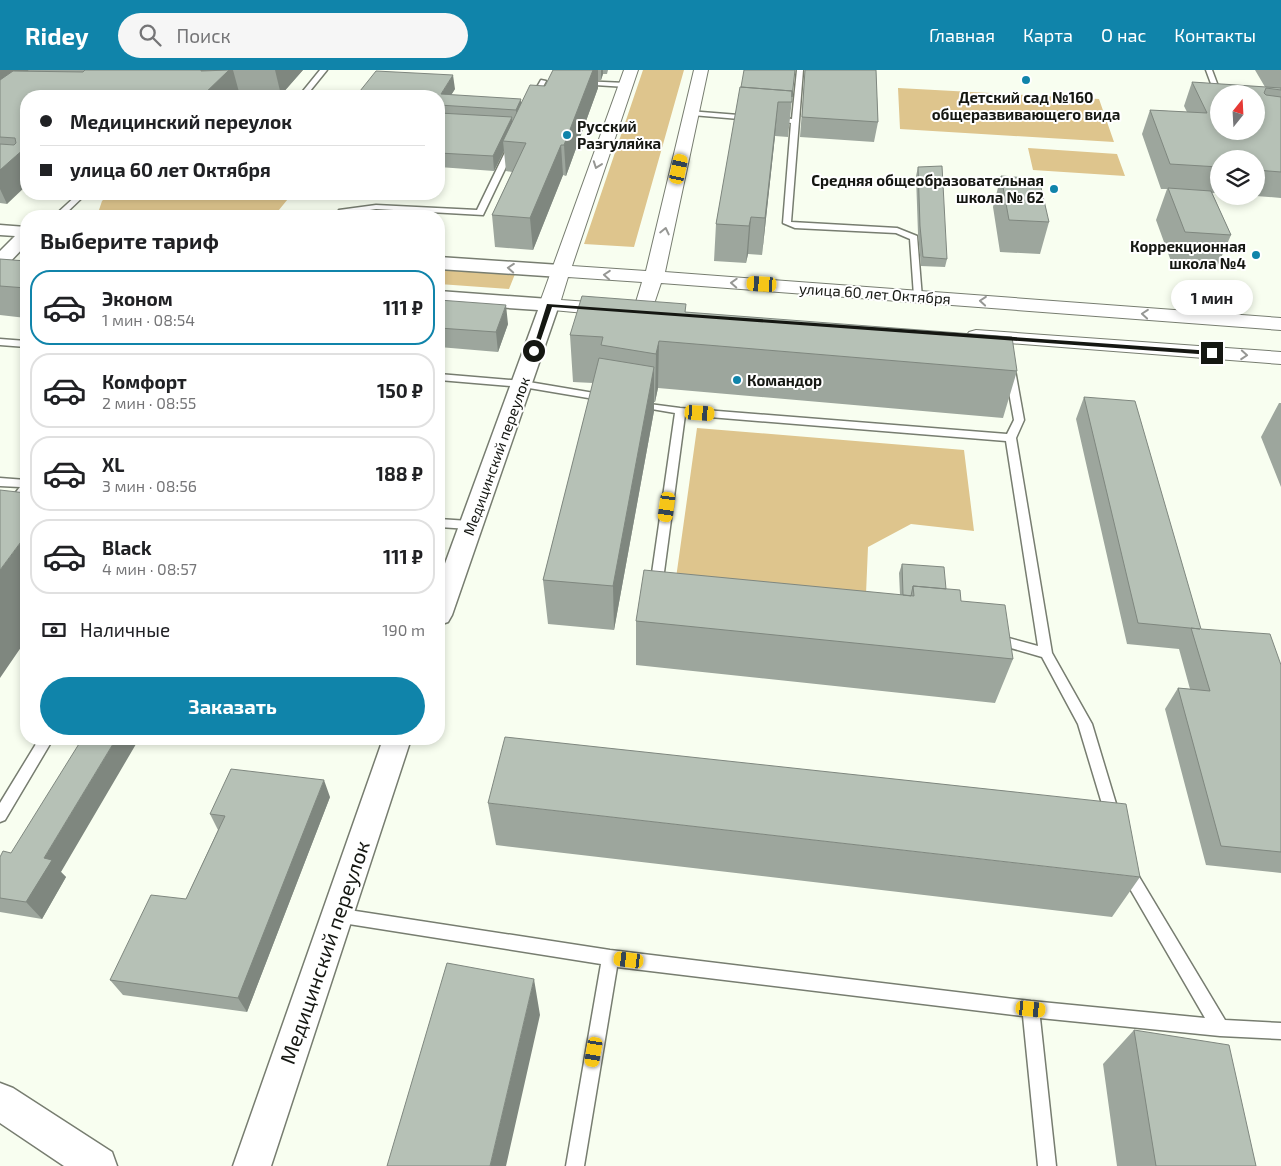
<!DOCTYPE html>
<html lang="ru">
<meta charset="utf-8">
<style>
:root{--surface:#fff;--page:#f6f6f6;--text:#202124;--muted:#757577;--line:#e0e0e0;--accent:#1084aa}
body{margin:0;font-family:"Exo 2",sans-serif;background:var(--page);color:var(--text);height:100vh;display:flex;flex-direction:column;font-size:19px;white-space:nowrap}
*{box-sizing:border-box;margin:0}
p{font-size:16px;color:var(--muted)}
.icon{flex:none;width:28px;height:28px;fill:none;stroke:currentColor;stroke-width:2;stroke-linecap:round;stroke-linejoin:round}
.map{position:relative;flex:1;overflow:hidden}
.side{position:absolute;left:20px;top:140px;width:425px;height:535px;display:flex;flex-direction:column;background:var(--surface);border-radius:20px;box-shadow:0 2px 8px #0003}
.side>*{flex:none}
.top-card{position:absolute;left:20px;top:20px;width:425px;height:110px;border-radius:20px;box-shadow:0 2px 8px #0003;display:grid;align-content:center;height:110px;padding:0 20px;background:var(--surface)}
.needle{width:32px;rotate:18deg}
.tools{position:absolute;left:1210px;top:15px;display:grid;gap:10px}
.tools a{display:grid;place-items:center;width:55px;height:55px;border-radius:50%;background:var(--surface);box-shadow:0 2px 8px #0003;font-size:25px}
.end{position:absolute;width:22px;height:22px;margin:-11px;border:6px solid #151712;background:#fff;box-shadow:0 0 0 2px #fff}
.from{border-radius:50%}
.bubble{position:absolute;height:35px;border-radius:18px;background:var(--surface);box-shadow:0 2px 8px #0003;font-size:16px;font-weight:700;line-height:35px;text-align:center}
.car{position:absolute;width:15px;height:30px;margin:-15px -8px;border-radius:6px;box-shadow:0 0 4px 1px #0007;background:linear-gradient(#f5c518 24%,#345 0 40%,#f5c518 0 76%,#345 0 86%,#f5c518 0)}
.top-card b{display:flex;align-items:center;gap:18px;height:48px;font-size:19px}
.top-card b+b{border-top:1px solid var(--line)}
.top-card i{width:12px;height:12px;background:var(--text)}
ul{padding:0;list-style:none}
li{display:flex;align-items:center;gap:15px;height:75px;margin:0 10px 8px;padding:0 10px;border:2px solid var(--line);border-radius:20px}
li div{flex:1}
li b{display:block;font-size:19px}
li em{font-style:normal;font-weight:700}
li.current{border-color:var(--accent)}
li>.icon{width:45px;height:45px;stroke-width:1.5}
h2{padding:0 20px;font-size:22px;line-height:60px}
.pay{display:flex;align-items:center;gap:12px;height:55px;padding:0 20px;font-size:19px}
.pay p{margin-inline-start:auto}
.action{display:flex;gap:10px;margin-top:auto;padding:10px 20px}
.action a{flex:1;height:58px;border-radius:30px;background:var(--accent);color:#fff;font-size:20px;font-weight:700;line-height:58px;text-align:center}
header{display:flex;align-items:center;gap:30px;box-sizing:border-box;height:70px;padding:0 25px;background:var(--accent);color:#fff}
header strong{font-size:24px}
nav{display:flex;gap:28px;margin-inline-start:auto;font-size:18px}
.search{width:350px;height:45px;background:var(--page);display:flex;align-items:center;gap:12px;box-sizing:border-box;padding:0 18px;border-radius:28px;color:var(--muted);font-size:19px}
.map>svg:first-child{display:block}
.green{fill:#dec58d}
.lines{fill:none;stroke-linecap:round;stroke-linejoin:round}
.lane-casing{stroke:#777d70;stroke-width:3}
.street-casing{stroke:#777d70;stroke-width:3}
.secondary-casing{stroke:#777d70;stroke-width:2}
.lane{fill:#fff;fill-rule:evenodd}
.street{fill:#fff;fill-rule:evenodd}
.secondary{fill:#fff;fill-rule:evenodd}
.wall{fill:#9da69d}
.shaded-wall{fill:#7f877f}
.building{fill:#b6c1b6;stroke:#7f877f;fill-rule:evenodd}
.oneway{stroke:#969794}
.route{fill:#151712}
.poi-dot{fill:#1084aa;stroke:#fff;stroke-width:2}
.labels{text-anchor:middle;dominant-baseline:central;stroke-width:4;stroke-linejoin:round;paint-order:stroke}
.far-poi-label{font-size:15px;font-weight:bold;fill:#151712;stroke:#fff;text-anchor:start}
.far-street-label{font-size:15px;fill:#151712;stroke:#fff}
.near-street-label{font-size:21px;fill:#151712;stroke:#fff}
</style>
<header>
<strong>Ridey</strong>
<div class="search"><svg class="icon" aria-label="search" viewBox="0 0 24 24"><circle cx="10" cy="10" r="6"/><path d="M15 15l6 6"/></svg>Поиск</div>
<nav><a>Главная</a><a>Карта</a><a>О нас</a><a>Контакты</a></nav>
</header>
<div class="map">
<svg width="1281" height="1096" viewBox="0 0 1281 1096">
<rect width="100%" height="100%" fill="#f8fef0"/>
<path class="green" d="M643,0H684L634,177L584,174Z
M898,18L1099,29L1114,72L900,59Z
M1028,78L1117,84L1125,106L1033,100Z
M109,124H292L274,146L109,145L99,140L102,131Z
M439,198L515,204L509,219L439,214Z
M697,358L964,380L974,461L911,454L868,477L866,524L676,508Z"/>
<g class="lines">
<defs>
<path id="lane" d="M320,0H327L306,26H299Z
M797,0H803L791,152L897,158L917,166L922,228L919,229L914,226L910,169L896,163L795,158L783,153L791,53L770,49L774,47L792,49Z
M1206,0H1212L1218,16L1228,18V20L1213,19Z
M541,10L546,11L535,32H531L529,31Z
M581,11L626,13L629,15L626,17L579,14V12Z
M689,41L751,46L755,48L751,50L692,45L688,43Z
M509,74L516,76L483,145L376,139L345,144L343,146H335L339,140L376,135L477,140Z
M78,124H86L63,146H54Z
M0,269L26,271V277L0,275Z
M1010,297L1015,300L1024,350L1016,368L1052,583L1092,654L1120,747L1118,751L1113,753L1108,751L1106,747L1078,654L1042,587L990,572L988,569L990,566L994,564L1038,576L1006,371L685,345L662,517L656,521L650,517L675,343L634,336V332L680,338L1007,364L1014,350L1005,300Z
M439,304L523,311L606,325L611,328L606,331L523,317L439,310Z
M0,408L26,410V424L4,454L0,455V443L20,417L0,416Z
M439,449L469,451L475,455L469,459L439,457Z
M39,669H53L5,750L0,752V733Z
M1127,793L1132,795L1225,950L1281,953V969L1220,966L1040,948L1056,1096H1038L1023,946L617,897L584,1096H566L601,894L336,852L330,850L328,845L330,840L336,838L610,880L1031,931L1205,948L1122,805L1119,800L1122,795Z"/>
<path id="street" d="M0,155L26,157V175L6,196L0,198V181L15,166L0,165Z
M439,187L560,195L567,197L569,201L567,205L560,207L439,199Z
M439,221L549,229L556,231L559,235L452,545L448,552L439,555V510L538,240L439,233Z
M383,669H411L271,1096H233Z
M0,1013L13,1018L112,1082L117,1096H64L0,1053Z"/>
<path id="secondary" d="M624,0H638L572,196L646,201L694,0H708L665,202L1281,248V260L661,213L650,246L643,248L636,246L633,242L642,212L568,207L561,230L617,234L624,236L627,240L624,244L617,246L542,239L539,235Z
M976,260L1281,282V294L969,270L966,266L969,262Z"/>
</defs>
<use href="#lane" class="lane-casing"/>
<use href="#street" class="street-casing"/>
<use href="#secondary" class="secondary-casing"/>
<use href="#lane" class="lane"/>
<use href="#street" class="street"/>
<use href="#secondary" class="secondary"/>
</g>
<path class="wall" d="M0,0H303L281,25L239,22L236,26H26L7,134L0,133Z
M553,0H608L607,4H603L601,10H598V18L566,106L563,105L533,180L495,177L492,145L512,102L506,101L504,81L494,101L439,97V26L455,19L451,25L521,33L545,16Z
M795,0L788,67L775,66L762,185L748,184L746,193L714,191L716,154L741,17Z
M805,0H876L878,52L874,72L800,67Z
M1255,0H1281V128L1256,126V89H1219V123H1212L1231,165L1217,197L1172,194L1156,150L1167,119H1161L1142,64L1150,40L1187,42L1184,36L1192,12L1265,17Z
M918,97L947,189L945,197L921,196L918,164L916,106Z
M1001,106L1049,152L1040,184L1000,182L993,137Z
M0,189L26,191V248L0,245Z
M439,230L508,254L498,282L439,277Z
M686,242L1017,301L1003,348L658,318L655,332H654V341L614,560L548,554L543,510L593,313L573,312L570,265Z
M1084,327L1201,559L1281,595V803L1206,795L1165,639L1178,618L1190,619L1179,579L1127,574L1076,349Z
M1279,333H1281V417L1261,367Z
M902,494L946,519L961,531L1013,589L995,633L636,595V551L900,525L899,503Z
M330,727L247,942L123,925L110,910L186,829L218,760L210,744Z
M488,733L1140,807L1112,847L496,775Z
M11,783L61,802L66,807L42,849L0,842V787Z
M1134,960L1256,1096H1117L1103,994Z"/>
<path class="shaded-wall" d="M0,0H28L33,12L0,34Z
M201,0H233L239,22L236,26H202Z
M275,0H303L281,25Z
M593,0H598V18L566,106L564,75Z
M601,0H603V4L601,10Z
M453,5L455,19L444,36L441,24Z
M521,29L522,43L517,54L516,40Z
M778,32L775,66L762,185L765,148Z
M512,47L513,62L503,71L504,81L494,101L493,86Z
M561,75L563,105L533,180L530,148Z
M26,77V116L7,134L0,119V100Z
M751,147L748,184L746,193L749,156Z
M506,235L508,254L498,282L496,262Z
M659,271L658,318L655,332L656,284Z
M654,297V341L614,560L613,516Z
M26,465V570L0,608V500Z
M116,669H139L61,802L66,807L42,849L26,832L44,788Z
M324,710L330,727L247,942L238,928Z
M534,909L540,945L506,1096H490Z"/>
<path class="building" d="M85,0H201V1L229,0L202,26H101L85,25L84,26H26V77L0,100V74L14,75L16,73L15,68L0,67V10L13,1L83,2Z
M553,0H593L564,75H561L530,148L492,145L526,73L503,71L530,15L545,16Z
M744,0H795L792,27V21L741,17Z
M805,0H876L878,52L802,47Z
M376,1L453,5L441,24L521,29L516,40L439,35V26H356Z
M1192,12L1281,18V20L1266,18L1264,23L1266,25L1281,27V102L1256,100V89H1219V97L1170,94L1150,40L1207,43ZM1219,24H1256V61H1219Z
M740,17L792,21V32H778L765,148L751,147L749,156L716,154Z
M439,43L512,47L493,86L439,83Z
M942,96L947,189L923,187L920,156L918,97Z
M1001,106L1039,109L1049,152L1009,150Z
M1168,118L1211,121L1231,165L1185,162Z
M0,189L26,191V218L0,216Z
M582,226L686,234L685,242L1012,267L1017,301L659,271L656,284L601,275L603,267L570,265Z
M439,230L506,235L496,262L439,258Z
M599,288L654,297L613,516L543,510Z
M1084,327L1135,331L1201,559L1270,564L1281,595V782L1221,776L1178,618L1210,621L1191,558L1200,559L1138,553Z
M0,420L26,423V465L0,500Z
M902,494L944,497L946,519L913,516L911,526L903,525Z
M644,500L914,526L913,516L960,520L961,531L1005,535L1013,589L636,551Z
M505,667L1126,734L1140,807L488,733Z
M82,669H116L44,788L52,790L26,832L0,828V787L3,781L11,783Z
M231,699L324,710L238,928L110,910L151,825L186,829L225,746L210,744Z
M447,893L534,909L490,1096H387Z
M1134,960L1229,975L1256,1096H1156Z"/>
<defs><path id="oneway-chevron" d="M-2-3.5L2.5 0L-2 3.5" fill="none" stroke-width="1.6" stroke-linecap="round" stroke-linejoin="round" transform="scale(1.25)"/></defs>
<g class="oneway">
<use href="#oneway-chevron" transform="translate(597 95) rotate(110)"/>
<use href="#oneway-chevron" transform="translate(665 161) rotate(-77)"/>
<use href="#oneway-chevron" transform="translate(511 198) rotate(-176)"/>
<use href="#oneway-chevron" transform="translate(607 205) rotate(-176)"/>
<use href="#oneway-chevron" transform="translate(734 213) rotate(-177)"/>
<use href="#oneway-chevron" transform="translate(983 231) rotate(-175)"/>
<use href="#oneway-chevron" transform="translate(1145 244) rotate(-175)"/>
<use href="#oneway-chevron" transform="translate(1244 285) rotate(4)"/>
</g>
<path class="route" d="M547,234L1212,281L1215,283L1212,285L552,237L537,281L532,282Z"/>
<g class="poi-dot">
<circle cx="1026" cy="10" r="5"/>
<circle cx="567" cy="65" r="5"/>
<circle cx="1054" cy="119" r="5"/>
<circle cx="1256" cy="185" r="5"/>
<circle cx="737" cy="310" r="5"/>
</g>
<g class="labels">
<g class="far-poi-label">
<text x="1026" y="27" text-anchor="middle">Детский сад №160<tspan x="1026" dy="17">общеразвивающего вида</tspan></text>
<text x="577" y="56">Русский<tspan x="577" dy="17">Разгуляйка</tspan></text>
<text x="1044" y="110" text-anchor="end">Средняя общеобразовательная<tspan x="1044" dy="17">школа № 62</tspan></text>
<text x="1246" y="176" text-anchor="end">Коррекционная<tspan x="1246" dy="17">школа №4</tspan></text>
<text x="747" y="310">Командор</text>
</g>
<g class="far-street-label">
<text transform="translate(875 223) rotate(4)">улица 60 лет Октября</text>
<text transform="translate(496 386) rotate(-70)">Медицинский переулок</text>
</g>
<g class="near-street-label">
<text transform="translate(324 882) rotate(-71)">Медицинский переулок</text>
</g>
</g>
</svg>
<div class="tools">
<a><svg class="needle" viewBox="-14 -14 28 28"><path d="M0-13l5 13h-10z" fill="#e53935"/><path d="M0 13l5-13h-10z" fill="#757577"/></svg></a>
<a><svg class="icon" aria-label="layers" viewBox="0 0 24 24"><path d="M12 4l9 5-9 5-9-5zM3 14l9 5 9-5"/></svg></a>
</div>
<i class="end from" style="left:534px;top:281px"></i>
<i class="end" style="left:1212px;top:283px"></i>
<div class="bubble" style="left:1171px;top:210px;width:82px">1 мин</div>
<i class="car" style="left:679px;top:99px;rotate:12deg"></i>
<i class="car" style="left:762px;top:214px;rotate:273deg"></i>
<i class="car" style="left:700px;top:343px;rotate:94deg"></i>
<i class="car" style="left:667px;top:437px;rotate:188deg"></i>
<i class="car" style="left:629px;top:890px;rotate:277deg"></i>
<i class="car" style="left:1031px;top:939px;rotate:96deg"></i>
<i class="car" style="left:594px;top:982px;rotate:190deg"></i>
<div class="top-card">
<b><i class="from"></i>Медицинский переулок</b>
<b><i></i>улица 60 лет Октября</b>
</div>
<section class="side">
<h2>Выберите тариф</h2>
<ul>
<li class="current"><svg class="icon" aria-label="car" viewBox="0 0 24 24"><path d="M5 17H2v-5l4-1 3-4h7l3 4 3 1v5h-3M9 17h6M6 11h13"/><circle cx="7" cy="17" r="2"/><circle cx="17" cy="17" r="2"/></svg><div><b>Эконом</b><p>1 мин · 08:54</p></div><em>111 ₽</em></li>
<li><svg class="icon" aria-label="car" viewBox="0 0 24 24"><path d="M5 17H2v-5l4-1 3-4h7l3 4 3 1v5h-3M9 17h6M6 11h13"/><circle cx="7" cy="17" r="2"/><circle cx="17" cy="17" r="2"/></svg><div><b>Комфорт</b><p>2 мин · 08:55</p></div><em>150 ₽</em></li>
<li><svg class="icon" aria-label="car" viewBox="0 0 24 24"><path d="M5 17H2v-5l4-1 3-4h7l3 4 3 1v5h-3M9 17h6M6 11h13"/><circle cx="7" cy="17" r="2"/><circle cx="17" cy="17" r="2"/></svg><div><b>XL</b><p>3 мин · 08:56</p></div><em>188 ₽</em></li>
<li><svg class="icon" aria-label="car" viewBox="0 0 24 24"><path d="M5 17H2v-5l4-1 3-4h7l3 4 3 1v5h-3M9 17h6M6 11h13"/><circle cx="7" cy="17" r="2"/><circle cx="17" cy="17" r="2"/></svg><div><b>Black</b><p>4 мин · 08:57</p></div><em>111 ₽</em></li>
</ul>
<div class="pay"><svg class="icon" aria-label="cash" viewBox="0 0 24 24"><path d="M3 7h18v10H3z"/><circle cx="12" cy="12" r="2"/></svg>Наличные<p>190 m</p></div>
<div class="action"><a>Заказать</a></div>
</section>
</div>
